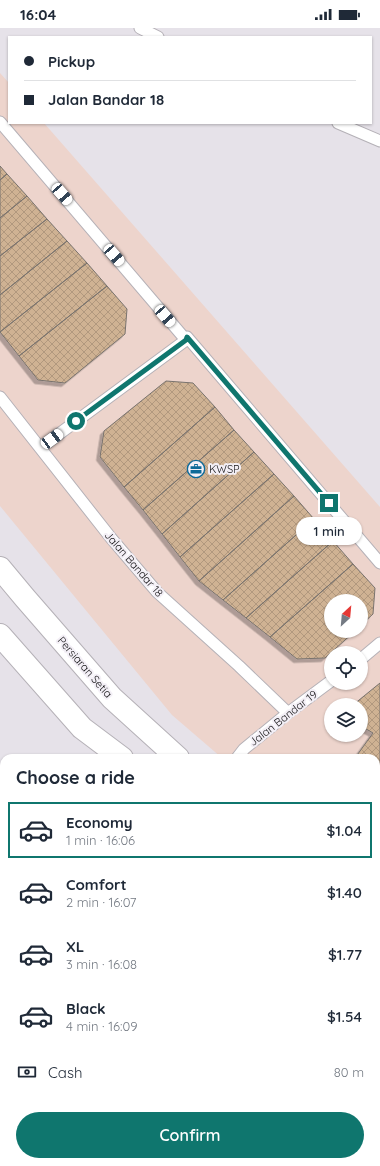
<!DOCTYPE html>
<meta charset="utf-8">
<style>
:root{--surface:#fff;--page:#f2f2f3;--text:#1f2937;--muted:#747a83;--line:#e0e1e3;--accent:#0f766e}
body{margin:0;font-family:Quicksand,sans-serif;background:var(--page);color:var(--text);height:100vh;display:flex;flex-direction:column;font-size:15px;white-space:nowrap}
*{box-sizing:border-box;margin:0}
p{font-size:13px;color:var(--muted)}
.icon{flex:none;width:22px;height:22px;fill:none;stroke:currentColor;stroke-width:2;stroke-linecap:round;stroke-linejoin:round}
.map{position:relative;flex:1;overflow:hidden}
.details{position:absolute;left:0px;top:726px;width:380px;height:412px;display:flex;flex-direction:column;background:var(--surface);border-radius:12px 12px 0 0;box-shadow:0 1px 3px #0004}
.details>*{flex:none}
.banner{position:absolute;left:8px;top:8px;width:364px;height:88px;border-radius:0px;box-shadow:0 1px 3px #0004;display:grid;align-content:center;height:88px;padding:0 16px;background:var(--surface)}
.needle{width:26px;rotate:26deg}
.tools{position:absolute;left:324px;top:566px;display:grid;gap:8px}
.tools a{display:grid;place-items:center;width:44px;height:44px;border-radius:50%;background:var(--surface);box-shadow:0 1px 3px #0004;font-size:20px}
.end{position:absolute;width:18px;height:18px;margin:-9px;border:5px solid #0f766e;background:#fff;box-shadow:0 0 0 2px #fff}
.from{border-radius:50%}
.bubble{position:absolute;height:28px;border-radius:14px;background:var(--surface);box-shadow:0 1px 3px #0004;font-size:13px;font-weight:600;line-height:28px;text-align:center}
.car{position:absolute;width:12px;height:24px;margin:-12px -6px;border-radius:5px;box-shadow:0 0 3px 1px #0007;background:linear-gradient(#fff 24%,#345 0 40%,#fff 0 76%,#345 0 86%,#fff 0)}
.banner b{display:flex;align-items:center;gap:14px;height:38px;font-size:15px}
.banner b+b{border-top:1px solid var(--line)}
.banner i{width:10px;height:10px;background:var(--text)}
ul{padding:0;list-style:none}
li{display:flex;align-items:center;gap:12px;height:56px;margin:0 8px 6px;padding:0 8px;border:2px solid transparent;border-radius:0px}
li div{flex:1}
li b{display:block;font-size:15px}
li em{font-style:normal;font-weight:600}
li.active{border-color:var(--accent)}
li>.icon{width:36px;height:36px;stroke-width:1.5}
h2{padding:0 16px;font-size:18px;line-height:48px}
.pay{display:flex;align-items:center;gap:10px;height:44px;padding:0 16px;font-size:15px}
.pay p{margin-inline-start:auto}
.button{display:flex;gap:8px;margin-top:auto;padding:8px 16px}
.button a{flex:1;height:46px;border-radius:24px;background:var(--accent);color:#fff;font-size:16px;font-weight:600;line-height:46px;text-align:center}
.status{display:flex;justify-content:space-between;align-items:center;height:28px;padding:0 20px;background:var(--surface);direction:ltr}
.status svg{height:11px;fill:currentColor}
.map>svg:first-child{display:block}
.commercial{fill:#edd4cc;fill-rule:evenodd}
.building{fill:url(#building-cross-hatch);stroke:#79736e;filter:url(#shadow)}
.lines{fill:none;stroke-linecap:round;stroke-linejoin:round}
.service-casing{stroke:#b5b1b7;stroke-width:13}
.minor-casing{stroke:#b5b1b7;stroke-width:24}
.tertiary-casing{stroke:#b5b1b7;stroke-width:24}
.service{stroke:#fff;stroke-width:11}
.minor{stroke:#fff;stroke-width:22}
.tertiary{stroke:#fff;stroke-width:22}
.route{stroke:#0f766e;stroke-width:5}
.labels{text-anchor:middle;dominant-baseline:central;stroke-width:4;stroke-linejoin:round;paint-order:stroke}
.poi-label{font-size:11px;fill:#171618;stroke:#f3eff6;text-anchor:start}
.street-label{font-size:11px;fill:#171618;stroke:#f3eff6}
</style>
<div class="status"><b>16:04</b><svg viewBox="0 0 49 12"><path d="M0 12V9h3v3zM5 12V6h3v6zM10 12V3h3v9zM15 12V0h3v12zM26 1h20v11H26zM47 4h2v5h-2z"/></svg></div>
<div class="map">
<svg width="380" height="1138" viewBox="0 0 380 1138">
<defs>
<pattern id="building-cross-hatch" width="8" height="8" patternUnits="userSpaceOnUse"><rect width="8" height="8" fill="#cfb293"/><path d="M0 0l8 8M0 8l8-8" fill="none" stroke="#b1987e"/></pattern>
<filter id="shadow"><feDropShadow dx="-3.5" dy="3.5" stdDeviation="0" flood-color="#0004"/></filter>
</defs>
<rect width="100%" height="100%" fill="#e6e2e9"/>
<path class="commercial" d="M0,45L9,55V95H44L380,479V867L376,864V730H222L172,687L0,478ZM331,573H361V603H331ZM331,625H361V655H331ZM331,677H361V707H331Z
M0,739L4,742V1134H376V1053L380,1056V1138H0Z"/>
<path class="building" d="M0,138L7,146L0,152Z
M7,146L27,168L0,190V152Z
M27,168L47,191L0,228V190Z
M47,191L67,213L0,267V228Z
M67,213L87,235L0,304V267Z
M87,235L107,258L19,328L0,304Z
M107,258L127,281L125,306L65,355L38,352L19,328Z
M166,353L193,355L215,379L124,459L100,429L104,403Z
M215,379L234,402L143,482L124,459Z
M234,402L254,424L162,506L143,482Z
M254,424L274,446L180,529L162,506Z
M274,446L294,468L199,553L180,529Z
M294,468L314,491L223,572L199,553Z
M314,491L333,513L246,590L223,572Z
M333,513L353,536L270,609L246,590Z
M353,536L375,560L373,586L361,597V573H331V603H355L325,630L297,631L270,609Z
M380,655V746L376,744V730H355L373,705L361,698V677H353Z
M90,1134H130L136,1138H91L89,1136Z
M130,1134H175L180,1138H136Z
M175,1134H209L206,1138H180Z
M272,1134H365L366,1138H270Z"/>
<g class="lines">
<defs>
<path id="service" d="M140,0L158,9
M0,94L186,312L187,309L380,535
M338,95L380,113
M0,369L111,510L157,564L239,638L288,685
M40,420L186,312
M361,631L380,615
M237,730L244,721L288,685L331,653
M376,791L380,794
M0,815L4,818
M0,936L4,939
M0,963L4,958
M247,1138L250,1134"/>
<path id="minor" d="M0,1056L4,1051
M376,1084L380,1087
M0,1105L4,1100
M44,1138L47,1134"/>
<path id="tertiary" d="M0,540L25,570L112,670L178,730
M0,607L82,700L122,730
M376,892L380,896
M376,945L380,948"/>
</defs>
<use href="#service" class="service-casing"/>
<use href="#minor" class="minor-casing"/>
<use href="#tertiary" class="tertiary-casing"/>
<use href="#service" class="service"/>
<use href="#minor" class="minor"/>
<use href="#tertiary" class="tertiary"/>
</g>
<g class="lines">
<path class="route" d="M76,393L186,312L187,309L329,475"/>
</g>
<defs>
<symbol id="office-ring" viewBox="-11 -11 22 22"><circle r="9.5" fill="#f3eff6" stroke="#0d6a99" stroke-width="1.5"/><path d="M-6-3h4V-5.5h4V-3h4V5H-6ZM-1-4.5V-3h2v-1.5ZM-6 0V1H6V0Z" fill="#0d6a99"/></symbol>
</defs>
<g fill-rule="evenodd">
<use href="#office-ring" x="186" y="431" width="20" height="20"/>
</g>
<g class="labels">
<g class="poi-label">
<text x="209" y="441">KWSP</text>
</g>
<g class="street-label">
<text transform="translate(134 536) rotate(49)">Jalan Bandar 18</text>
<text transform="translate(85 639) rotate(49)">Persiaran Setia</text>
<text transform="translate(283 690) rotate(-38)">Jalan Bandar 19</text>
</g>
</g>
</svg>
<div class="tools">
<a><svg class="needle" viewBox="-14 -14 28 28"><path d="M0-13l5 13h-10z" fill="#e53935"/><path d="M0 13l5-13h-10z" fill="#747a83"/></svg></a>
<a><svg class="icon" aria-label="locate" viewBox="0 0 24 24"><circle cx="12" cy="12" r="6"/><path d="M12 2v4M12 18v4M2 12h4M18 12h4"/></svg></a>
<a><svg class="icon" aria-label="layers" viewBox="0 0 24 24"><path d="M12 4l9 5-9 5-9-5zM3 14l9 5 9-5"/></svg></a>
</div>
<i class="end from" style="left:76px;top:393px"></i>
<i class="end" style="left:329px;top:475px"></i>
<div class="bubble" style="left:296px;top:489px;width:66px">1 min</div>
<i class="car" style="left:62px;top:166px;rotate:139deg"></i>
<i class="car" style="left:114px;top:227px;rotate:139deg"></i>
<i class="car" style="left:165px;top:288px;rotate:139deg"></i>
<i class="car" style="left:52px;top:411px;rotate:54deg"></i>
<div class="banner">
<b><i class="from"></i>Pickup</b>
<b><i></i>Jalan Bandar 18</b>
</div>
<section class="details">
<h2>Choose a ride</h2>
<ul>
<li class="active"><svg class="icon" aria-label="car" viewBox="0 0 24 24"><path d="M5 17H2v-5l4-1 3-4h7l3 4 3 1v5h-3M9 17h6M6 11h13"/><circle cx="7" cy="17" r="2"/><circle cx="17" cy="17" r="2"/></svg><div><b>Economy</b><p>1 min · 16:06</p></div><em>$1.04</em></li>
<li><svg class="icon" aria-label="car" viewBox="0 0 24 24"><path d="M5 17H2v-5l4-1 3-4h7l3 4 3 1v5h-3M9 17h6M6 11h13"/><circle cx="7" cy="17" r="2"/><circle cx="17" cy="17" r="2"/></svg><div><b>Comfort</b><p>2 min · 16:07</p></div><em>$1.40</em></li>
<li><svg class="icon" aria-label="car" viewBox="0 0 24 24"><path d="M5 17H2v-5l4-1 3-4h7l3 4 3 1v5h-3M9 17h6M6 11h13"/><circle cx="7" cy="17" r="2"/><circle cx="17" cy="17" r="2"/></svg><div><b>XL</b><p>3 min · 16:08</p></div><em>$1.77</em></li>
<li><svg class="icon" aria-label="car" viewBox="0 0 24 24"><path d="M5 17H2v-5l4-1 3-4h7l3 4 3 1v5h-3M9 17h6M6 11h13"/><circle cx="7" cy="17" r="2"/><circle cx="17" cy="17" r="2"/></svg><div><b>Black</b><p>4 min · 16:09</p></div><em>$1.54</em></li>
</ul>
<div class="pay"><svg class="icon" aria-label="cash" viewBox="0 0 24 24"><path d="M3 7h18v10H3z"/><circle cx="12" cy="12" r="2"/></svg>Cash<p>80 m</p></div>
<div class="button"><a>Confirm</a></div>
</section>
</div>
